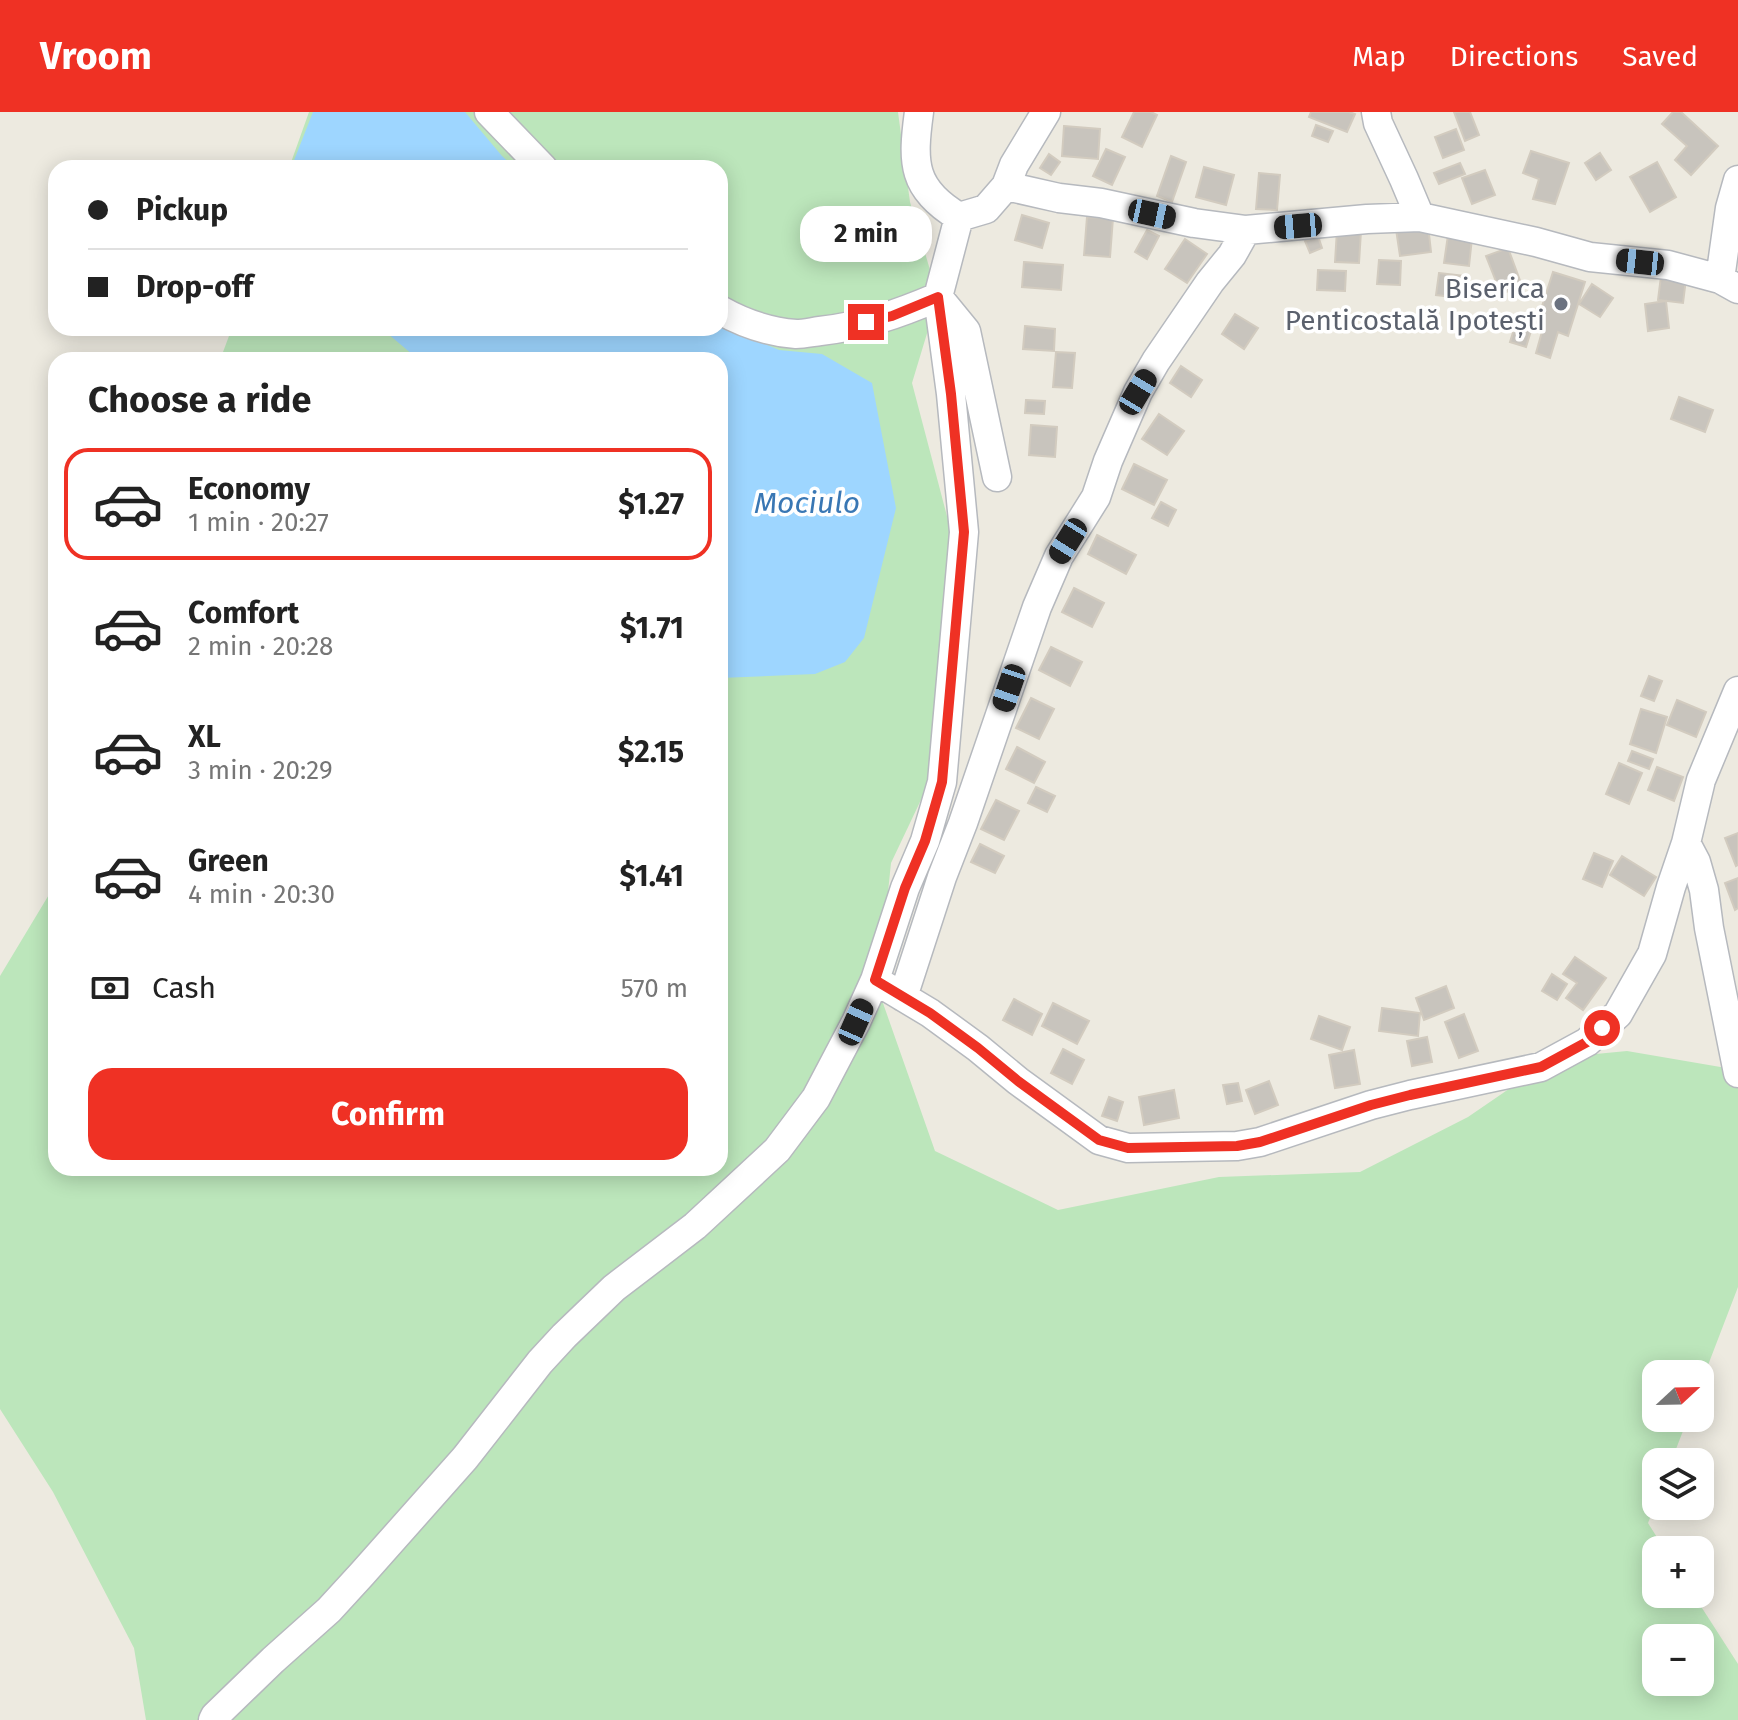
<!DOCTYPE html>
<meta charset="utf-8">
<style>
:root{--surface:#fff;--page:#f6f6f6;--text:#222;--muted:#767676;--line:#e0e0e0;--accent:#ef3124}
body{margin:0;font-family:"Fira Sans",sans-serif;background:var(--page);color:var(--text);height:100vh;display:flex;flex-direction:column;font-size:30px;white-space:nowrap}
*{box-sizing:border-box;margin:0}
p{font-size:26px;color:var(--muted)}
.icon{flex:none;width:44px;height:44px;fill:none;stroke:currentColor;stroke-width:2;stroke-linecap:round;stroke-linejoin:round}
.map{position:relative;flex:1;overflow:hidden}
.sheet{position:absolute;left:48px;top:240px;width:680px;height:824px;display:flex;flex-direction:column;background:var(--surface);border-radius:24px;box-shadow:0 4px 20px #0003}
.sheet>*{flex:none}
.banner{position:absolute;left:48px;top:48px;width:680px;height:176px;border-radius:24px;box-shadow:0 4px 20px #0003;display:grid;align-content:center;height:176px;padding:0 40px;background:var(--surface)}
.needle{width:52px;rotate:68deg}
.controls{position:absolute;left:1642px;top:1248px;display:grid;gap:16px}
.controls a{display:grid;place-items:center;width:72px;height:72px;border-radius:16px;background:var(--surface);box-shadow:0 4px 20px #0003;font-size:40px}
.end{position:absolute;width:36px;height:36px;margin:-18px;border:10px solid #ef3124;background:#fff;box-shadow:0 0 0 4px #fff}
.from{border-radius:50%}
.bubble{position:absolute;height:56px;border-radius:24px;background:var(--surface);box-shadow:0 4px 20px #0003;font-size:26px;font-weight:700;line-height:56px;text-align:center}
.car{position:absolute;width:24px;height:48px;margin:-24px -12px;border-radius:10px;box-shadow:0 0 6px 2px #0007;background:linear-gradient(#222 24%,#8ab4d8 0 40%,#222 0 76%,#8ab4d8 0 86%,#222 0)}
.banner b{display:flex;align-items:center;gap:28px;height:76px;font-size:30px}
.banner b+b{border-top:2px solid var(--line)}
.banner i{width:20px;height:20px;background:var(--text)}
ul{padding:0;list-style:none}
li{display:flex;align-items:center;gap:24px;height:112px;margin:0 16px 12px;padding:0 24px;border:4px solid transparent;border-radius:24px}
li div{flex:1}
li b{display:block;font-size:30px}
li em{font-style:normal;font-weight:700}
li.on{border-color:var(--accent)}
li>.icon{width:72px;height:72px;stroke-width:1.5}
h2{padding:0 40px;font-size:36px;line-height:96px}
.pay{display:flex;align-items:center;gap:20px;height:88px;padding:0 40px;font-size:30px}
.pay p{margin-inline-start:auto}
.action{display:flex;gap:16px;margin-top:auto;padding:16px 40px}
.action a{flex:1;height:92px;border-radius:24px;background:var(--accent);color:#fff;font-size:32px;font-weight:700;line-height:92px;text-align:center}
header{display:flex;align-items:center;gap:48px;box-sizing:border-box;height:112px;padding:0 40px;background:var(--accent);color:#fff}
header strong{font-size:38px}
nav{display:flex;gap:44px;margin-inline-start:auto;font-size:28px}
.map>svg:first-child{display:block}
.green{fill:#bce6bb;fill-rule:evenodd}
.water{fill:#9ed6ff}
.building{fill:#c8c4bd;stroke:#d2cbbf;stroke-width:2}
.lines{fill:none;stroke-linecap:round;stroke-linejoin:round}
.minor-casing{stroke:#b6b9be;stroke-width:31}
.minor{stroke:#fff;stroke-width:28}
.route{stroke:#ef3124;stroke-width:10}
.worship-dot{fill:#6b7280;stroke:#fff;stroke-width:3}
.labels{text-anchor:middle;dominant-baseline:central;stroke-width:7;stroke-linejoin:round;paint-order:stroke}
.worship-label{font-size:28px;fill:#5b616d;stroke:#fff;text-anchor:end}
.water-label{font-size:30px;font-style:italic;fill:#3977b4;stroke:#fff}
</style>
<header>
<strong>Vroom</strong>
<nav><a>Map</a><a>Directions</a><a>Saved</a></nav>
</header>
<div class="map">
<svg width="1738" height="1608" viewBox="0 0 1738 1608">
<rect width="100%" height="100%" fill="#edeae0"/>
<path class="green" d="M309,0H898L910,90L938,185L912,271L969,488L956,614L891,751L878,877L935,1039L1058,1098L1219,1065L1360,1060L1468,1005L1554,946L1627,939L1738,958V1175L1700,1274V1262H1656V1306H1688L1671,1350H1656V1391L1648,1411L1665,1438H1656V1482H1693L1738,1552V1608H146L134,1536L53,1380L0,1297V864L56,771V1056H720V248H220L232,216H720V56H289ZM1656,1526H1700V1570H1656Z"/>
<path class="water" d="M313,0H465L502,44L515,56H291Z
M720,213L779,238L822,242L872,271L896,396L864,526L845,550L815,562L720,566V248H419L381,216H720Z"/>
<path class="building" d="M1134,0H1151L1157,3L1142,35L1122,25Z
M1311,0H1349L1355,2L1347,20L1309,5Z
M1454,0H1470L1479,23L1465,29Z
M1673,0H1681L1718,34L1691,63L1675,48L1687,34L1662,12Z
M1316,13L1333,19L1328,30L1312,24Z
M1064,14L1100,17L1098,47L1062,44Z
M1456,17L1464,38L1443,46L1435,25Z
M1106,37L1125,45L1112,73L1093,64Z
M1531,39L1569,51L1555,92L1533,87L1539,67L1523,61Z
M1600,41L1611,58L1596,68L1585,51Z
M1049,42L1060,50L1051,63L1040,56Z
M1171,44L1186,50L1172,90L1157,84Z
M1657,50L1676,85L1650,100L1630,65Z
M1460,51L1465,62L1439,72L1434,61Z
M1204,55L1234,63L1226,93L1196,85Z
M1485,58L1495,83L1472,92L1462,66Z
M1259,61L1280,63L1277,98L1256,97Z
M1022,103L1049,111L1042,136L1015,128Z
M1087,105L1113,106L1110,145L1084,143Z
M1428,113L1431,140L1400,144L1396,117Z
M1147,118L1159,124L1147,147L1135,140Z
M1337,118L1361,119L1359,151L1335,150Z
M1448,123L1472,126L1469,154L1444,151Z
M1318,124L1322,136L1310,141L1305,129Z
M1185,127L1207,142L1187,171L1165,157Z
M1508,136L1522,174L1501,182L1486,144Z
M1379,148L1401,149L1400,173L1377,172Z
M1024,150L1063,153L1061,178L1022,175Z
M1318,158L1346,159L1345,179L1317,178Z
M1553,160L1585,170L1568,224L1558,220L1550,246L1536,241L1543,216L1536,213Z
M1439,161L1464,164L1462,186L1436,183Z
M1661,164L1686,167L1683,191L1658,188Z
M1592,172L1613,186L1600,205L1579,192Z
M1666,189L1669,216L1648,219L1645,192Z
M1519,201L1535,206L1526,235L1510,230Z
M1235,202L1258,216L1244,237L1222,222Z
M1025,214L1055,217L1054,239L1023,237Z
M1056,240L1075,241L1072,276L1053,275Z
M1181,254L1202,268L1191,285L1170,271Z
M1679,285L1713,298L1705,320L1671,307Z
M1026,288L1045,289L1044,302L1025,301Z
M1159,302L1184,319L1167,343L1142,327Z
M1031,313L1057,315L1055,345L1029,343Z
M1134,352L1167,368L1154,393L1122,377Z
M1161,390L1176,398L1168,414L1152,406Z
M1097,423L1136,443L1126,462L1088,442Z
M1074,476L1104,491L1092,515L1062,500Z
M1051,535L1082,550L1070,574L1039,558Z
M1649,564L1662,569L1654,589L1641,584Z
M1031,586L1054,597L1039,627L1016,616Z
M1677,588L1706,600L1696,625L1667,613Z
M1641,597L1667,605L1656,641L1630,632Z
M1017,635L1045,650L1034,671L1006,657Z
M1632,639L1653,647L1649,657L1628,649Z
M1619,651L1642,661L1629,692L1606,682Z
M1657,655L1683,665L1674,689L1648,678Z
M1036,675L1055,684L1047,700L1028,691Z
M996,688L1019,699L1004,728L981,717Z
M1738,721V753L1736,754L1725,726Z
M980,732L1004,744L995,761L971,750Z
M1594,741L1613,749L1602,775L1583,767Z
M1622,744L1656,765L1644,784L1610,763Z
M1738,766V796L1735,798L1725,771Z
M1575,845L1606,866L1583,898L1566,886L1577,871L1563,862Z
M1552,862L1567,872L1557,888L1542,879Z
M1446,874L1454,896L1424,908L1416,886Z
M1014,887L1042,902L1032,923L1003,908Z
M1053,891L1089,909L1077,932L1042,914Z
M1382,896L1420,901L1418,924L1379,919Z
M1464,902L1478,939L1459,946L1445,910Z
M1319,904L1350,915L1342,938L1311,927Z
M1427,925L1432,950L1412,954L1407,929Z
M1063,937L1084,948L1072,972L1051,961Z
M1354,938L1360,972L1335,976L1329,943Z
M1269,969L1278,993L1255,1002L1246,978Z
M1238,971L1242,989L1227,992L1223,973Z
M1174,978L1179,1006L1144,1013L1139,985Z
M1109,985L1123,990L1117,1009L1102,1004Z"/>
<g class="lines">
<defs>
<path id="minor" d="M489,0L543,56
M919,0C912,51 912,77 959,105
M1376,0L1378,11L1404,67L1420,105
M1006,74L1059,86L1101,91L1194,111L1246,118L1367,107L1420,105L1536,130L1590,145L1668,153L1720,167L1738,177
M959,105L986,97L1006,74L1014,53L1046,0
M1720,167L1730,96L1738,68
M939,186L966,219L997,365
M720,198C743,211 769,220 796,222C804,222 812,220 820,219C864,214 898,202 938,185
M1686,731L1696,750L1704,778L1709,816L1738,961
M875,868L930,901L978,936L1018,969L1099,1028L1128,1036L1237,1034L1260,1030L1371,993L1410,983L1541,955L1587,930L1618,902L1652,842L1671,775L1686,731L1701,668L1738,579
M903,885L942,765L963,711L1037,495L1059,444L1096,385L1108,349L1138,280L1156,249L1210,170L1232,143L1246,118
M213,1608L215,1604L273,1548L329,1498L362,1462L465,1346L540,1250L564,1224L614,1176L695,1114L777,1038L816,986L856,910L875,868L905,776L925,729L942,670L964,420L951,282L938,185L959,105"/>
</defs>
<use href="#minor" class="minor-casing"/>
<use href="#minor" class="minor"/>
</g>
<g class="lines">
<path class="route" d="M866,210L892,204L938,185L951,282L964,420L942,670L925,729L905,776L875,868L930,901L978,936L1018,969L1099,1028L1128,1036L1237,1034L1260,1030L1371,993L1410,983L1541,955L1587,930L1602,916"/>
</g>
<circle class="worship-dot" cx="1561" cy="192" r="8"/>
<g class="labels">
<g class="worship-label">
<text x="1545" y="176">Biserica<tspan x="1545" dy="32">Penticostală Ipotești</tspan></text>
</g>
<g class="water-label">
<text x="807" y="391">Mociulo</text>
</g>
</g>
</svg>
<div class="controls">
<a><svg class="needle" viewBox="-14 -14 28 28"><path d="M0-13l5 13h-10z" fill="#e53935"/><path d="M0 13l5-13h-10z" fill="#767676"/></svg></a>
<a><svg class="icon" aria-label="layers" viewBox="0 0 24 24"><path d="M12 4l9 5-9 5-9-5zM3 14l9 5 9-5"/></svg></a>
<a>+</a>
<a>−</a>
</div>
<i class="end from" style="left:1602px;top:916px"></i>
<i class="end" style="left:866px;top:210px"></i>
<div class="bubble" style="left:800px;top:94px;width:132px">2 min</div>
<i class="car" style="left:1152px;top:102px;rotate:102deg"></i>
<i class="car" style="left:1298px;top:114px;rotate:265deg"></i>
<i class="car" style="left:1640px;top:150px;rotate:276deg"></i>
<i class="car" style="left:1138px;top:280px;rotate:31deg"></i>
<i class="car" style="left:1068px;top:429px;rotate:212deg"></i>
<i class="car" style="left:1009px;top:576px;rotate:199deg"></i>
<i class="car" style="left:856px;top:910px;rotate:24deg"></i>
<div class="banner">
<b><i class="from"></i>Pickup</b>
<b><i></i>Drop-off</b>
</div>
<section class="sheet">
<h2>Choose a ride</h2>
<ul>
<li class="on"><svg class="icon" aria-label="car" viewBox="0 0 24 24"><path d="M5 17H2v-5l4-1 3-4h7l3 4 3 1v5h-3M9 17h6M6 11h13"/><circle cx="7" cy="17" r="2"/><circle cx="17" cy="17" r="2"/></svg><div><b>Economy</b><p>1 min · 20:27</p></div><em>$1.27</em></li>
<li><svg class="icon" aria-label="car" viewBox="0 0 24 24"><path d="M5 17H2v-5l4-1 3-4h7l3 4 3 1v5h-3M9 17h6M6 11h13"/><circle cx="7" cy="17" r="2"/><circle cx="17" cy="17" r="2"/></svg><div><b>Comfort</b><p>2 min · 20:28</p></div><em>$1.71</em></li>
<li><svg class="icon" aria-label="car" viewBox="0 0 24 24"><path d="M5 17H2v-5l4-1 3-4h7l3 4 3 1v5h-3M9 17h6M6 11h13"/><circle cx="7" cy="17" r="2"/><circle cx="17" cy="17" r="2"/></svg><div><b>XL</b><p>3 min · 20:29</p></div><em>$2.15</em></li>
<li><svg class="icon" aria-label="car" viewBox="0 0 24 24"><path d="M5 17H2v-5l4-1 3-4h7l3 4 3 1v5h-3M9 17h6M6 11h13"/><circle cx="7" cy="17" r="2"/><circle cx="17" cy="17" r="2"/></svg><div><b>Green</b><p>4 min · 20:30</p></div><em>$1.41</em></li>
</ul>
<div class="pay"><svg class="icon" aria-label="cash" viewBox="0 0 24 24"><path d="M3 7h18v10H3z"/><circle cx="12" cy="12" r="2"/></svg>Cash<p>570 m</p></div>
<div class="action"><a>Confirm</a></div>
</section>
</div>
